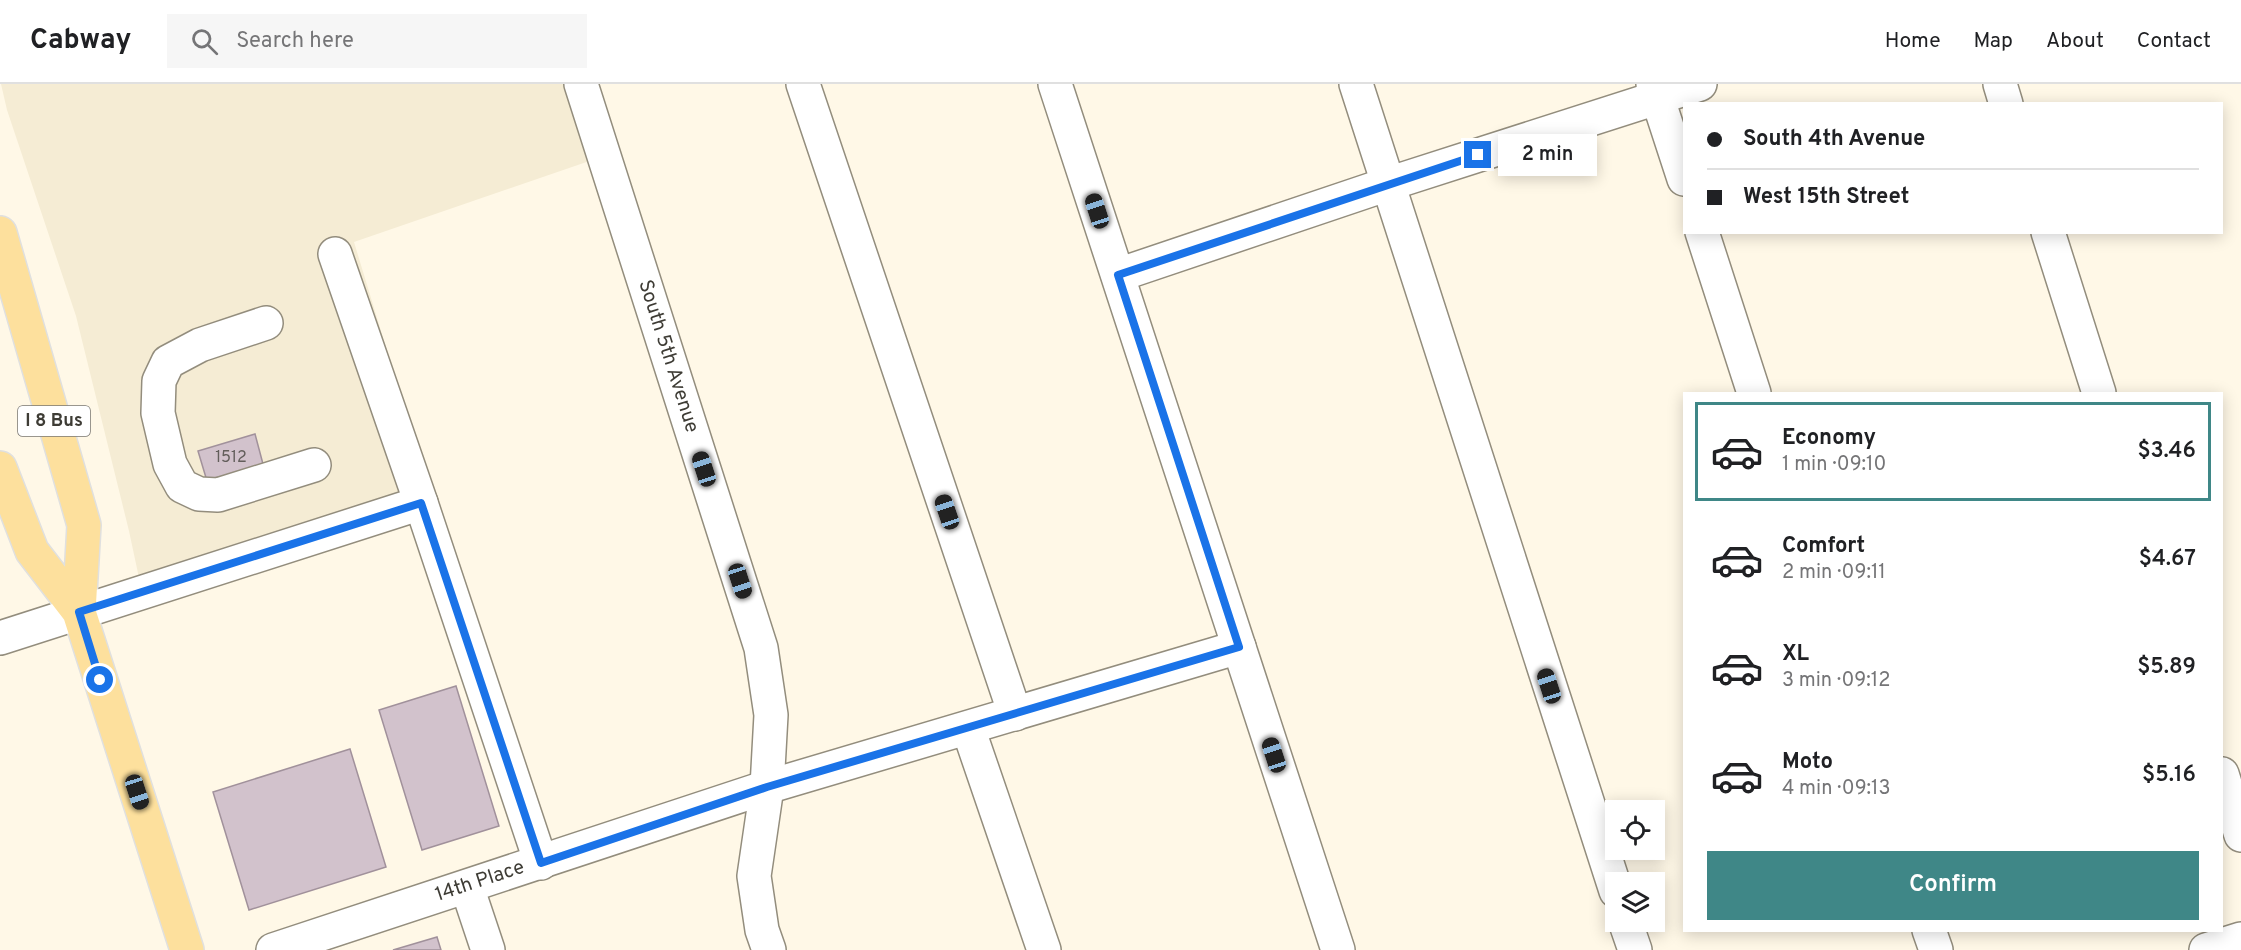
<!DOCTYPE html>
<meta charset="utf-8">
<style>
:root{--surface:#fff;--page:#f6f6f6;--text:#202124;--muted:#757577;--line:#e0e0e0;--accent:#3f8787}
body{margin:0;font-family:Overpass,sans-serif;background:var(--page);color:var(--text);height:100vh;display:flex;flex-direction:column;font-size:22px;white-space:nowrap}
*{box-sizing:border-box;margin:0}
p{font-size:20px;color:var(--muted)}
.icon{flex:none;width:33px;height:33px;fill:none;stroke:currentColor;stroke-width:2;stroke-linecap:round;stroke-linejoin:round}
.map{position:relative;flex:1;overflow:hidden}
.side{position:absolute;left:1683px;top:308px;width:540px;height:540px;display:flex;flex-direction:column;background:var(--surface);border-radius:0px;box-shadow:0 3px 15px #0003}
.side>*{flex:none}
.banner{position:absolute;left:1683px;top:18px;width:540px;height:132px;border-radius:0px;box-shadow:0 3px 15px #0003;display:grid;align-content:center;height:132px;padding:0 24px;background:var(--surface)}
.fabs{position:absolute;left:1605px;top:716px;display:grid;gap:12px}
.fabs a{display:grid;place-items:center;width:60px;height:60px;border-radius:0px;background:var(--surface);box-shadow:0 3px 15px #0003;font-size:30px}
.end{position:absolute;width:27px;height:27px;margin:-14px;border:8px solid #1a73e8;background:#fff;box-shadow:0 0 0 3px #fff}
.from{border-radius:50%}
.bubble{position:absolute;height:42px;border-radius:0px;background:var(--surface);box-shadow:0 3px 15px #0003;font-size:20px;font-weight:600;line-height:42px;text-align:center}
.car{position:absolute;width:18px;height:36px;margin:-18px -9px;border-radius:8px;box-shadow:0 0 4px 2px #0007;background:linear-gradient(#222 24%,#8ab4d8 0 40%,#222 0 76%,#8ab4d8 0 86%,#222 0)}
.banner b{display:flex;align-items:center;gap:21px;height:57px;font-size:22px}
.banner b+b{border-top:2px solid var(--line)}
.banner i{width:15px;height:15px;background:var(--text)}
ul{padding:10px 0 0;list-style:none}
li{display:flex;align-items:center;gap:18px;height:99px;margin:0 12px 9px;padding:0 12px;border:3px solid transparent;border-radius:0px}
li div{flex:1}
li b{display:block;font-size:22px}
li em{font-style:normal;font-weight:600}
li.current{border-color:var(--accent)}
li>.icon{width:54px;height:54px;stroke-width:1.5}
.action{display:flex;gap:12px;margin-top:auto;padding:12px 24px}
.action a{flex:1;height:69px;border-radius:0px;background:var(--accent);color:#fff;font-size:24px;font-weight:600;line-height:69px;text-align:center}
header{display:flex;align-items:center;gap:36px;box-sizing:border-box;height:84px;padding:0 30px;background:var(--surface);border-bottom:2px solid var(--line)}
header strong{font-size:28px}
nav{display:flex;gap:33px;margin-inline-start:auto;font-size:21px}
.search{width:420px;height:54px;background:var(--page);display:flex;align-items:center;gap:15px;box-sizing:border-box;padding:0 21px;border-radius:0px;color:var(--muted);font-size:22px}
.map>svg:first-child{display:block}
.built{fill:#f5ecd4}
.building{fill:#d2c2cc;stroke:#a1919b;stroke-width:1.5}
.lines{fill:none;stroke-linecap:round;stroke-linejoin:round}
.minor-casing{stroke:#938d7d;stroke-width:36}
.major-casing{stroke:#e0e0df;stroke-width:36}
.minor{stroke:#fff;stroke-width:33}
.major{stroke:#fde09d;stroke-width:33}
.route{stroke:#1a73e8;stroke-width:8}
.labels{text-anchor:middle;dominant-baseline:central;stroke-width:6;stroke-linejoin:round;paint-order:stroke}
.number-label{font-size:16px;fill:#635e5b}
.shield{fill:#fff;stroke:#787672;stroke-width:1.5}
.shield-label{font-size:18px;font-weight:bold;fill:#3e3c35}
.street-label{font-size:20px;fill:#3e3c35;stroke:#fff}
</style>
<header>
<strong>Cabway</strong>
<div class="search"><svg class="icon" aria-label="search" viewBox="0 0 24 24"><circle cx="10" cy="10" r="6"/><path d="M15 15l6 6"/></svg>Search here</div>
<nav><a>Home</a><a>Map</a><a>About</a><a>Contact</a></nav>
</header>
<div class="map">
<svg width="2241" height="866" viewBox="0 0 2241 866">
<rect width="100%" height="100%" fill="#fff8e7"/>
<path class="built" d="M1,0H581L604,72L354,158L432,415L142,508L129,447L76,232L7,26Z"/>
<path class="building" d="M255,350L263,380L207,397L198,367Z
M456,602L499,742L422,766L379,626Z
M350,665L386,783L249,826L213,708Z
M437,853L441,866H393Z"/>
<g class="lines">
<defs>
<g id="minor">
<path id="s1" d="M581,0L761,564L771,631L767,703L754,792L762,846L769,866"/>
<path d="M803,0L1015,630"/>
<path d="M1055,0L1338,866"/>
<path d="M1356,0L1616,807"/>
<path d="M1653,0L1684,95"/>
<path d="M2000,0L2006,20"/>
<path d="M1702,148L1754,309"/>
<path d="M2048,148L2099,309"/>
<path d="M335,170L421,419L541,779"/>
<path d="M1118,191L1388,100L1700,0"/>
<path d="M266,239L200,261L168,278L159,297L158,329L170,380L182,402L199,410L218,411L314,381"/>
<path d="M0,554L421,419"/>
<path d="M968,644L1044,866"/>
<path d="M2222,690L2241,751"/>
<path d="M467,803L488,866"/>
<path d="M1625,837L1635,866"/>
<path d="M1929,846L1936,866"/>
<path id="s2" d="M273,866L767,703L1239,563"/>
<path d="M2206,866L2241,855"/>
</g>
<path id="major" d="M0,149L84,441L79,528
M0,384L32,467L79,528L187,866"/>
</defs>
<use href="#minor" class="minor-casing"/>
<use href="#major" class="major-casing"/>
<use href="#minor" class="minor"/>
<use href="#major" class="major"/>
</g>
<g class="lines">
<path class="route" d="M100,596L79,528L421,419L541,779L767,703L1239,563L1118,191L1478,71"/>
</g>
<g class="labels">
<g class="number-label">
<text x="231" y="374">1512</text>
</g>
<rect class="shield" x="18" y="322" width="72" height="30" rx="4.5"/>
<g class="shield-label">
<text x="54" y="337">I 8 Bus</text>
</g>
<g class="street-label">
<text stroke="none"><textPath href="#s1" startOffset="286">South 5th Avenue</textPath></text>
<text stroke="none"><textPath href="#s2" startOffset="218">14th Place</textPath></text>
</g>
</g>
</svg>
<div class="fabs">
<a><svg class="icon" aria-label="locate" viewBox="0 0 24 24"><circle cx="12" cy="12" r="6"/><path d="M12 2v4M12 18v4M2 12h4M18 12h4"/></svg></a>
<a><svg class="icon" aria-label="layers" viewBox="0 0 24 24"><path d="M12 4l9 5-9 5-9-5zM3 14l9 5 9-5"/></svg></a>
</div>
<i class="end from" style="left:100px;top:596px"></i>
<i class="end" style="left:1478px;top:71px"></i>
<div class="bubble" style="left:1498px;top:50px;width:99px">2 min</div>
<i class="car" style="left:1097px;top:127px;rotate:342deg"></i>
<i class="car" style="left:704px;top:385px;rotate:342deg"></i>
<i class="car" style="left:947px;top:428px;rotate:341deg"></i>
<i class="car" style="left:740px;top:497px;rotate:162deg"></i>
<i class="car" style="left:1549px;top:602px;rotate:342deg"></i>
<i class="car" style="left:1274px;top:671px;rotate:342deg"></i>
<i class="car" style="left:137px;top:708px;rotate:162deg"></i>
<div class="banner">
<b><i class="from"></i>South 4th Avenue</b>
<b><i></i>West 15th Street</b>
</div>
<section class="side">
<ul>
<li class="current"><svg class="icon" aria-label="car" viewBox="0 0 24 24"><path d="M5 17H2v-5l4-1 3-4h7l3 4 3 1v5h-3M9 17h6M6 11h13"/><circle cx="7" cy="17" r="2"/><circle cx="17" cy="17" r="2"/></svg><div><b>Economy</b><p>1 min · 09:10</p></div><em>$3.46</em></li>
<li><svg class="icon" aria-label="car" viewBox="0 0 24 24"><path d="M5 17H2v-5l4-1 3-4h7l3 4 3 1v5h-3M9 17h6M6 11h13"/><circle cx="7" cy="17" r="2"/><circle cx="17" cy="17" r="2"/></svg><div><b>Comfort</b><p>2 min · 09:11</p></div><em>$4.67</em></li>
<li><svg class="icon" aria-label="car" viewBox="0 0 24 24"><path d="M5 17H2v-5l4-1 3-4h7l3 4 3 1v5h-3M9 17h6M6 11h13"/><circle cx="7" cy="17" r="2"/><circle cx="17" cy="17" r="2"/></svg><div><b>XL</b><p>3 min · 09:12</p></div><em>$5.89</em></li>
<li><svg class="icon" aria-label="car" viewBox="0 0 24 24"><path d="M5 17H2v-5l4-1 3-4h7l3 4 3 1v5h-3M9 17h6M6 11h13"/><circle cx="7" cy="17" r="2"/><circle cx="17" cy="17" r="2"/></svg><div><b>Moto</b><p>4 min · 09:13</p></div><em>$5.16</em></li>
</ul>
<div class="action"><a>Confirm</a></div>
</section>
</div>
